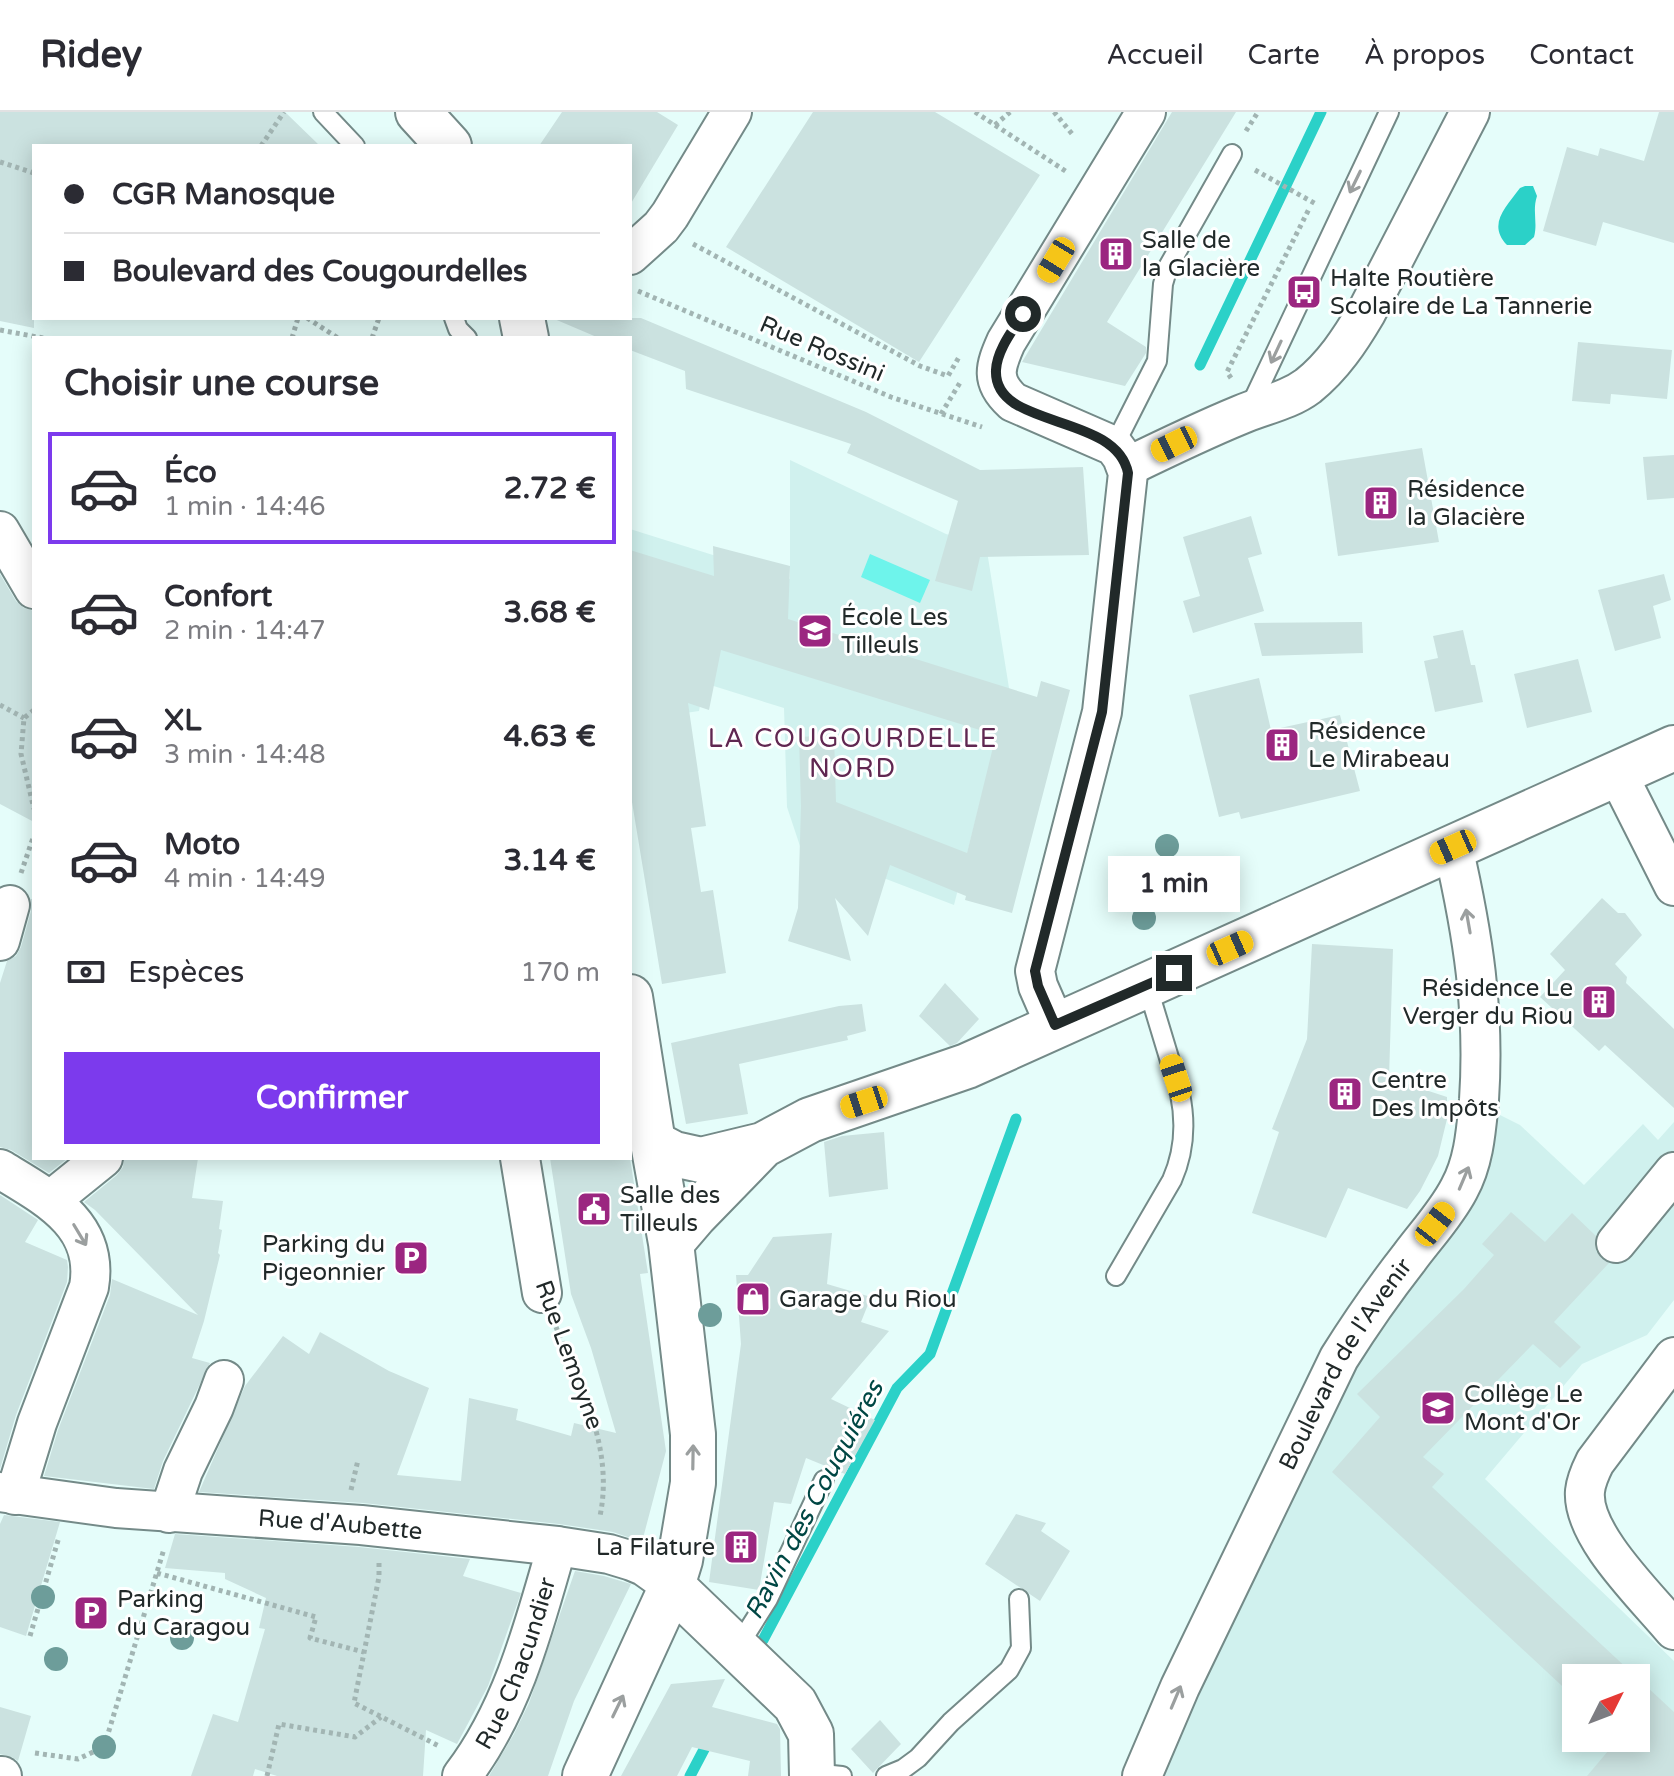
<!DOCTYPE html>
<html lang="fr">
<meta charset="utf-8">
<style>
:root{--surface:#fff;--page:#f2f2f3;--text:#2b2b33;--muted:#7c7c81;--line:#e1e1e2;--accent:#7c3aed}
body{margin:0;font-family:"Varela Round",sans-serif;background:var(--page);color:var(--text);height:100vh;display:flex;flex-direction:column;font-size:30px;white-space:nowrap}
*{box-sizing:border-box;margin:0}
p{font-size:26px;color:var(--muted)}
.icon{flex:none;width:44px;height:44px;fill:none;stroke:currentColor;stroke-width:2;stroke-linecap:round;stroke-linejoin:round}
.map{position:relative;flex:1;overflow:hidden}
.details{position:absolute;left:32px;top:224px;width:600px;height:824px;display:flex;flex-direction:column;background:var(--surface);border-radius:0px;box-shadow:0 4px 20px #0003}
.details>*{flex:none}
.top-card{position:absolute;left:32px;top:32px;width:600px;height:176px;border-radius:0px;box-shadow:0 4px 20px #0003;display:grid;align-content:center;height:176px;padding:0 32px;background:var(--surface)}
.needle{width:52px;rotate:48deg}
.tools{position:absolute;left:1562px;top:1552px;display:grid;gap:16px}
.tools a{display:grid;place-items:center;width:88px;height:88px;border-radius:0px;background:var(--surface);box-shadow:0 4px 20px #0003;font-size:40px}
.end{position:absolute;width:36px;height:36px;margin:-18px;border:10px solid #212929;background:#fff;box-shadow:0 0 0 4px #fff}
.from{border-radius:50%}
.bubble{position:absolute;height:56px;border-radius:0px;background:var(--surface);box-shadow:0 4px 20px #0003;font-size:26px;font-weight:700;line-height:56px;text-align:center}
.car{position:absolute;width:24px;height:48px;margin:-24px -12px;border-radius:10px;box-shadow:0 0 6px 2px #0007;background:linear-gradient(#f5c518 24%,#345 0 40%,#f5c518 0 76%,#345 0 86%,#f5c518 0)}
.top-card b{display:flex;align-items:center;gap:28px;height:76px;font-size:30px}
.top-card b+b{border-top:2px solid var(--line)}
.top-card i{width:20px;height:20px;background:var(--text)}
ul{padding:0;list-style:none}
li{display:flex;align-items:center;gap:24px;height:112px;margin:0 16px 12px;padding:0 16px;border:4px solid transparent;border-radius:0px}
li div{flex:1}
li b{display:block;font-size:30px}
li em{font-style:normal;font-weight:700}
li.current{border-color:var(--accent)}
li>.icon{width:72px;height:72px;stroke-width:1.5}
h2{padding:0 32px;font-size:36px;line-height:96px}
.pay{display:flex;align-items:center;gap:20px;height:88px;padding:0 32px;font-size:30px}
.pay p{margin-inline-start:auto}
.primary-button{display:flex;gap:16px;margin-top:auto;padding:16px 32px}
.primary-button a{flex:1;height:92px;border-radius:0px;background:var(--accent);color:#fff;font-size:32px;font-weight:700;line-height:92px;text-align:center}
header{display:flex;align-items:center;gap:48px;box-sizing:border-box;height:112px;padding:0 40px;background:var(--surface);border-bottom:2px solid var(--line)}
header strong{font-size:38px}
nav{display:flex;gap:44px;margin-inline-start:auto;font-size:28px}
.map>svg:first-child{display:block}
.built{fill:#d0f1ee;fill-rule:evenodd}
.green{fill:#6ef4eb}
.water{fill:#2bd1c8}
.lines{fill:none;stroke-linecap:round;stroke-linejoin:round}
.stream{stroke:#2bd1c8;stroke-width:11}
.building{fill:#cbe2e0}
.lane-casing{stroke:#748a88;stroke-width:22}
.street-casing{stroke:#748a88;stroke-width:42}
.secondary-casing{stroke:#748a88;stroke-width:48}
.path{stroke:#a2b5b3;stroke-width:5;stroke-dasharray:4 4;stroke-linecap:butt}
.lane{stroke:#fff;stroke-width:18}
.street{stroke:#fff;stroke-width:38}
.secondary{stroke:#fff;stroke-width:44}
.tree{fill:#6d9d9a}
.oneway{stroke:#9b9f9f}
.route{stroke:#212929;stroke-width:10}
.labels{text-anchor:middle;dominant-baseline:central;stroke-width:6;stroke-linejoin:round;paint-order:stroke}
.poi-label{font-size:24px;fill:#212929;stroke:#fff;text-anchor:start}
.street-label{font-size:24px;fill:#212929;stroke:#fff}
.neighbourhood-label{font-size:26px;letter-spacing:2px;fill:#602751;stroke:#fff}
.water-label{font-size:26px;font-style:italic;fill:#004744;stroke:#fff}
</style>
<header>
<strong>Ridey</strong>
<nav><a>Accueil</a><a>Carte</a><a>À propos</a><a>Contact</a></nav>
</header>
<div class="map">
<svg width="1674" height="1664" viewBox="0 0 1674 1664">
<rect width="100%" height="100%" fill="#e5fdfa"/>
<path class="built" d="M790,348L946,422L986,433L1009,576L954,793L800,734L787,695L784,596L704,571L699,599L630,609V417L790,467Z
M1492,999L1520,1013L1584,1073L1643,1012L1658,1028L1674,1010V1188L1647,1223L1582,1252L1485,1367L1674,1549V1664H1163L1264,1422L1363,1242L1459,1108L1481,1070L1489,1054ZM1576,1566H1636V1626H1576Z"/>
<path class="green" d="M870,442L930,468L920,491L861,465Z"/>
<path class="water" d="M1525,74H1533L1537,84C1532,99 1538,111 1534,125L1525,133H1507C1487,112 1506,95 1520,76Z"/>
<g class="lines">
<path class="stream" d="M1200,253L1321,0
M763,1528L897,1276L930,1242L1016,1007
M690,1664L710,1626"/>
</g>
<path class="building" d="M0,0H285L320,34H34V216L0,209Z
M562,0H657L678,13L630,93V34H539Z
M813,0H935L1040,63L919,250L726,135Z
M1172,0H1236L1107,210L1146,235V241L1125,274L1022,250Z
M1659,0H1674V131L1603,110L1596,134L1543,119L1567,35L1598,44L1600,36L1644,49Z
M552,206H641L866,300L980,358L1083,355L1089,443L980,445L972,479L935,469L958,389L847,341L851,332L686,277L685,259L630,238V226H599Z
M1578,230L1672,238L1667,287L1611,282L1610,292L1572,289Z
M1422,336L1439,430L1338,444L1325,351Z
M1674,343V386L1647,388L1643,345Z
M1251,404L1262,442L1248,446L1264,499L1193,521L1183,489L1200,484L1183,425Z
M713,434L790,454L788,507L1037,585L1041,569L1070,578L1012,801L965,788L966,784L890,753L868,824L835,786L851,849L788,829L798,796L801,694L799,625L834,623L836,690L967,741L996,623L721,538L709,598L688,591L706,714L691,716L701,780L713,778L726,861L662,872L630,678V438L714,464Z
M0,462L16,489L24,496L34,499V710L0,692Z
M1664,462L1671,488L1653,494L1661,526L1615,539L1598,478Z
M1362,510L1363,541L1262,544L1254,511Z
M1463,518L1471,553H1475L1483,590L1435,600L1424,549L1438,546L1433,524Z
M1578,547L1592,600L1527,616L1514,562Z
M1259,566L1271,618L1340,603L1360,679L1241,707L1239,700L1219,705L1189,583Z
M1602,786L1618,801H1625L1642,823L1615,852L1627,865L1626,871L1674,917V996L1605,933L1599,939L1540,885L1565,858L1550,842Z
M31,787H34V1046H68L49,1061L11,1038L0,1035V871L7,849L16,844L21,835L31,799Z
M1312,832L1393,837L1389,966L1447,985V1007L1438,1044L1420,1079L1407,1097L1348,1076L1326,1126L1252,1101L1279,1020L1272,1017L1307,927Z
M945,871L979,907L957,931L950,934L919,904Z
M862,892L866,919L847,924L848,928L739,952L748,1002L686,1012L671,931L839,894Z
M884,1020L888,1077L829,1085L824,1030L842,1024Z
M124,1046H198L192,1086L223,1089L219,1117L222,1118L218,1141L220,1143L204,1209L192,1246L210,1251L163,1349L154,1377L44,1364L58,1318L110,1183L112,1167L198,1203L95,1098L84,1090L117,1063L123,1055Z
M550,1046H630L648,1161L640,1162L666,1339L642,1430L613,1420L559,1412L363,1391L199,1380L245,1274L283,1224L309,1242L320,1220L389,1259L429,1276L397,1363L461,1369L469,1286L518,1297L516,1308L571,1324L574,1311L616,1321L591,1236L571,1182Z
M0,1083L38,1108L25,1130L67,1148L68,1155L67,1170L16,1303L0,1357Z
M1511,1100L1545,1130L1572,1101L1596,1124V1139L1602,1147L1609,1151L1554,1210L1581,1235L1560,1256L1533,1232L1423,1345L1444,1362L1432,1375L1674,1600V1664H1587L1619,1626H1636V1566H1576V1587L1332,1360L1380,1305L1357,1282L1464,1177L1494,1143L1482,1132Z
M832,1121L827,1172L871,1185L861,1210L889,1219L831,1287L875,1308L845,1362L806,1346L791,1392L774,1390L759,1478L709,1470L741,1232L736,1163H748L773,1125Z
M1016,1402L1046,1411L1041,1419L1070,1439L1040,1489L985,1452Z
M4,1403L60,1410L26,1524L0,1515V1412Z
M175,1422L359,1435L470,1447L463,1464L521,1481L488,1574L457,1632L426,1618L423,1664H277L255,1657L253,1664H191L213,1602L238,1610L265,1517L259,1516L266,1486L225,1467V1461L165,1456Z
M575,1459L604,1464L631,1472L574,1589L548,1664H489L514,1622L529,1591Z
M725,1567L712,1595L777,1612L780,1617L781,1664H748L750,1649L692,1635L677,1664H621L671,1572Z
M0,1595L31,1604L18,1649L12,1645L0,1642Z
M880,1608L901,1632L873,1661L851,1637Z"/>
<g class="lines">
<defs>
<path id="lane" d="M323,0L355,34
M454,206L458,217L467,226
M1249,297L1389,0
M1114,334L1157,249L1163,172L1168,155L1232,42
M1116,1164L1172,1068C1184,1041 1186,1011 1180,982L1147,873
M737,1536L768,1487L824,1368
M812,1661L842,1664
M886,1664L903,1657L918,1646L951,1610L1009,1558L1021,1536L1019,1487"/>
<g id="street">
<path d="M630,143L661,115L670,103L732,0"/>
<path d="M1127,355C1164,337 1201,319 1240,303C1263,293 1288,289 1308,274C1333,254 1350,228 1366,201L1470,0"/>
<path d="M0,419L34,477"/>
<path d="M1617,661L1674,774"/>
<path d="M0,829L10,793"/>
<path d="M1055,913L1038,874L1035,859L1102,600L1128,361L1122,345L1114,334L1013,290C990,269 995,255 1006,230L1146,0"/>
<path d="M520,1046L542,1181"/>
<path d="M0,1057C46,1085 100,1112 89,1175L37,1311L15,1383"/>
<path d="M51,1088L103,1046"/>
<path d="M1616,1131L1674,1060"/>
<path d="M1674,1245L1595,1350C1590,1360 1586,1369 1585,1379C1581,1423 1647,1485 1674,1518"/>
<path id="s1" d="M0,1380L116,1396L361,1413L557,1434L609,1442L632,1449L644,1454L672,1474"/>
<path d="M169,1401L183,1359L214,1295L224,1268"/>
<path d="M0,1664H2"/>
<path id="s2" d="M462,1664C513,1597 534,1514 557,1434"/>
<path id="s3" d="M1142,1664L1180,1575L1339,1246C1361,1211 1384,1178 1409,1146C1426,1123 1446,1102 1459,1077C1474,1050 1476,1019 1479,988C1485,898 1473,823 1453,735"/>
</g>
<path id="secondary" d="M418,0L449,34
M522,206L526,226
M653,1031L674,1042L701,1048L763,1033L810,1008L967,954L1674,636
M671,1131L695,1103L763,1033
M672,1474L795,1592L811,1622L812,1664
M585,1664L672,1474L680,1448L693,1371V1322L671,1131L653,1031L630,885"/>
</defs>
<use href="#lane" class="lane-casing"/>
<use href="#street" class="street-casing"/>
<use href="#secondary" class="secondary-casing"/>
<path class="path" d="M975,0L1067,60
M1054,0L1073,23
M995,13L1010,0
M1246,19L1258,0
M261,34L284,0
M0,50L34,61
M1255,58L1316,92
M693,132L920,254L948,264L959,245
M638,179L891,285L982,315
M307,206L338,226
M0,218L43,226
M292,226L298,206
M372,226L379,206
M1231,266L1227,260L1309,97
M941,302L961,269
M0,593L24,606
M34,598L24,606L21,642L34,697
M21,761L34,723
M556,1215C581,1276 614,1336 600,1404
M351,1378L358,1348
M379,1451V1465L354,1591L439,1634
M157,1461L316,1505L310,1526L364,1540
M30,1524L59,1425
M35,1641L78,1647L104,1635L164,1437
M267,1664L279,1612L355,1625L381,1605"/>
<use href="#lane" class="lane"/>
<use href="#street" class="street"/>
<use href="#secondary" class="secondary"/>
</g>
<g class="tree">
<circle cx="1167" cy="734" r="12"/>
<circle cx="1156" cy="770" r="12"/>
<circle cx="1144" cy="806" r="12"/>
<circle cx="710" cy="1203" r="12"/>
<circle cx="43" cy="1485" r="12"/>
<circle cx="182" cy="1526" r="12"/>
<circle cx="56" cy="1547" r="12"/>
<circle cx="104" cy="1635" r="12"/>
</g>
<defs><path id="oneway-shaft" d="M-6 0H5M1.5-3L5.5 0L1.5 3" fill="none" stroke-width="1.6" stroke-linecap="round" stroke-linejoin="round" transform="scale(2)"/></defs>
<g class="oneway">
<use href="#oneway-shaft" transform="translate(1355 70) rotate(116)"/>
<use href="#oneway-shaft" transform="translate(1276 240) rotate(115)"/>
<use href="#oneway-shaft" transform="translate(1468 809) rotate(-100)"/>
<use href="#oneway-shaft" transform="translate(1464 1066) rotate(-67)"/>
<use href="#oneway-shaft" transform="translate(80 1123) rotate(59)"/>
<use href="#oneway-shaft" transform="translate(693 1345) rotate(-89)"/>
<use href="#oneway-shaft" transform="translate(1176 1585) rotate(-67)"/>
<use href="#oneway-shaft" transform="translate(618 1594) rotate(-64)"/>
</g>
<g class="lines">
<path class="route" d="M1023,202C1013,218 997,238 996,258C993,318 1116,300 1128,361L1102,600L1035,859L1038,874L1055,913L1174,861"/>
</g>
<defs>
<symbol id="building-square" viewBox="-11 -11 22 22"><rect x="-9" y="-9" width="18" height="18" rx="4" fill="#9b2680" stroke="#fff"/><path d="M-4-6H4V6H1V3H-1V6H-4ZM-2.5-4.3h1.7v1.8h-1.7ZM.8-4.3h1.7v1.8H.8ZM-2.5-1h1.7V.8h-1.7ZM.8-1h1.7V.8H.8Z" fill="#fff"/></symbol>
<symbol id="bus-square" viewBox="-11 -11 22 22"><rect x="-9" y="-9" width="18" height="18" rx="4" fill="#9b2680" stroke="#fff"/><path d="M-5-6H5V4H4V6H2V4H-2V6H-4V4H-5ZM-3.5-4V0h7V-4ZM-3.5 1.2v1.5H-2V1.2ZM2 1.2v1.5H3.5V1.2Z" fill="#fff"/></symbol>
<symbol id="school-square" viewBox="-11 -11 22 22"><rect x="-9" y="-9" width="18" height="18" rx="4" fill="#9b2680" stroke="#fff"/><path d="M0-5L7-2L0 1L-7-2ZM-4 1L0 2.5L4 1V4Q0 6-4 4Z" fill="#fff"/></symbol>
<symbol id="civic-square" viewBox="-11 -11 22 22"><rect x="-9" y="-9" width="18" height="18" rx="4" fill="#9b2680" stroke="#fff"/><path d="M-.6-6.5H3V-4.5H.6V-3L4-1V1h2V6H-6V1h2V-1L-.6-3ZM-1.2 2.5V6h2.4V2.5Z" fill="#fff"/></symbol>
<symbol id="parking-square" viewBox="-11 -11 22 22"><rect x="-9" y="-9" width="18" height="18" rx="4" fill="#9b2680" stroke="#fff"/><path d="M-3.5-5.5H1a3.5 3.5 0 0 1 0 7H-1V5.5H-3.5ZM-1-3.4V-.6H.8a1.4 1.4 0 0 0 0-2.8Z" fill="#fff"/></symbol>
<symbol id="shop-square" viewBox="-11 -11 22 22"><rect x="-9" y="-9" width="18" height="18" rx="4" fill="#9b2680" stroke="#fff"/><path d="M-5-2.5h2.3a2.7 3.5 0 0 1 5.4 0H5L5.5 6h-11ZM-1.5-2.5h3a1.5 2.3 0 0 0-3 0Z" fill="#fff"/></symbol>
</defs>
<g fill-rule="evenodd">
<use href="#building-square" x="1096" y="122" width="40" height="40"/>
<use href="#bus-square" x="1284" y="160" width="40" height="40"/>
<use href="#building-square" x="1361" y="371" width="40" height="40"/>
<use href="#school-square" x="795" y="499" width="40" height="40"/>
<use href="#building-square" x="1262" y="613" width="40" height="40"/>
<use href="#building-square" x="1579" y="870" width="40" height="40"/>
<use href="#building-square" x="1325" y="962" width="40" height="40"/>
<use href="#civic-square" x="574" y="1077" width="40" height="40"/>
<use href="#parking-square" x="391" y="1126" width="40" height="40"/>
<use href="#shop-square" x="733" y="1167" width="40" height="40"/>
<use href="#school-square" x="1418" y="1276" width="40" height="40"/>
<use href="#building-square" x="721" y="1415" width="40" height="40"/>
<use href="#parking-square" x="71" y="1481" width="40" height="40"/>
</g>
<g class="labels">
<g class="poi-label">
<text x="1142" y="128">Salle de<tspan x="1142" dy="28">la Glacière</tspan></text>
<text x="1330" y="166">Halte Routière<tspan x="1330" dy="28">Scolaire de La Tannerie</tspan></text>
<text x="1407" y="377">Résidence<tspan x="1407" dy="28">la Glacière</tspan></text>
<text x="841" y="505">École Les<tspan x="841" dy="28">Tilleuls</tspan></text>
<text x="1308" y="619">Résidence<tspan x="1308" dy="28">Le Mirabeau</tspan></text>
<text x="1573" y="876" text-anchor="end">Résidence Le<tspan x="1573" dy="28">Verger du Riou</tspan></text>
<text x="1371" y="968">Centre<tspan x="1371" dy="28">Des Impôts</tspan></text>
<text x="620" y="1083">Salle des<tspan x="620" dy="28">Tilleuls</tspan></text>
<text x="385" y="1132" text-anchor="end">Parking du<tspan x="385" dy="28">Pigeonnier</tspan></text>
<text x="779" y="1187">Garage du Riou</text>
<text x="1464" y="1282">Collège Le<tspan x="1464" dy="28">Mont d'Or</tspan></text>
<text x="715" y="1435" text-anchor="end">La Filature</text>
<text x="117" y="1487">Parking<tspan x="117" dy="28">du Caragou</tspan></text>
</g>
<g class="street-label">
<text transform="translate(822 237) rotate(23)">Rue Rossini</text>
<text transform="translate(569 1243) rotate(70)">Rue Lemoyne</text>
<text stroke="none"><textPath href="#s3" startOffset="460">Boulevard de l'Avenir</textPath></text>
<text stroke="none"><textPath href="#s1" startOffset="342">Rue d'Aubette</textPath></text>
<text stroke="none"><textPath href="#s2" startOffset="126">Rue Chacundier</textPath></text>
</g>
<g class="neighbourhood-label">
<text x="853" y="626">LA COUGOURDELLE<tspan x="853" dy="30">NORD</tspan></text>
</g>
<g class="water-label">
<text transform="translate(814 1388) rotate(-62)">Ravin des Couquiéres</text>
</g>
</g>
</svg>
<div class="tools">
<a><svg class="needle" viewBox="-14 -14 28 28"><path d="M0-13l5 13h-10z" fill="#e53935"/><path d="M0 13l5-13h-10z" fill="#7c7c81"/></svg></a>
</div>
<i class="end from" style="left:1023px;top:202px"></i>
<i class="end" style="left:1174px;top:861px"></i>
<div class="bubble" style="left:1108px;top:744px;width:132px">1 min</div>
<i class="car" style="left:1056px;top:148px;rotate:211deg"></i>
<i class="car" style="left:1174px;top:332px;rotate:244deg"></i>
<i class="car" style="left:1453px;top:735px;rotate:246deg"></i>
<i class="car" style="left:1230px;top:836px;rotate:66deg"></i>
<i class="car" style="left:1176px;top:966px;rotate:342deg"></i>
<i class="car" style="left:864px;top:990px;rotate:252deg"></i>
<i class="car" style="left:1435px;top:1112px;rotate:38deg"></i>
<div class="top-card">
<b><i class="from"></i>CGR Manosque</b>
<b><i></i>Boulevard des Cougourdelles</b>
</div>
<section class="details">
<h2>Choisir une course</h2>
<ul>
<li class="current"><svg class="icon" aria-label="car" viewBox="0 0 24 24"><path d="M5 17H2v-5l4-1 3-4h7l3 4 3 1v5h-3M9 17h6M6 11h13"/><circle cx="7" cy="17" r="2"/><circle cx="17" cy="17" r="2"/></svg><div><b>Éco</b><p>1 min · 14:46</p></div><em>2.72 €</em></li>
<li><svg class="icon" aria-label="car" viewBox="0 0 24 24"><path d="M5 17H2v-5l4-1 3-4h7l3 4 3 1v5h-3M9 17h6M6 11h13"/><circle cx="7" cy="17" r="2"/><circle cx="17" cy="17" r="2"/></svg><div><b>Confort</b><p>2 min · 14:47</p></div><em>3.68 €</em></li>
<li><svg class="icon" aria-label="car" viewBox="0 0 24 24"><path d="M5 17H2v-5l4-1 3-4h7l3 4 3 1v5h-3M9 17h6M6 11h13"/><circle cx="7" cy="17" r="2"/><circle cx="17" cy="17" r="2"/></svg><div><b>XL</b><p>3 min · 14:48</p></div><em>4.63 €</em></li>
<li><svg class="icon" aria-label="car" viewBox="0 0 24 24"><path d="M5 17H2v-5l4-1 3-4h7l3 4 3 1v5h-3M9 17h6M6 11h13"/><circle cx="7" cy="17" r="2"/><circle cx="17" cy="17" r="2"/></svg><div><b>Moto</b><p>4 min · 14:49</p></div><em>3.14 €</em></li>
</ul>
<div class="pay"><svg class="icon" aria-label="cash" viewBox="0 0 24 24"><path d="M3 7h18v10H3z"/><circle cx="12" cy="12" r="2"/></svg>Espèces<p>170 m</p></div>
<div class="primary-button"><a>Confirmer</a></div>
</section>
</div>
